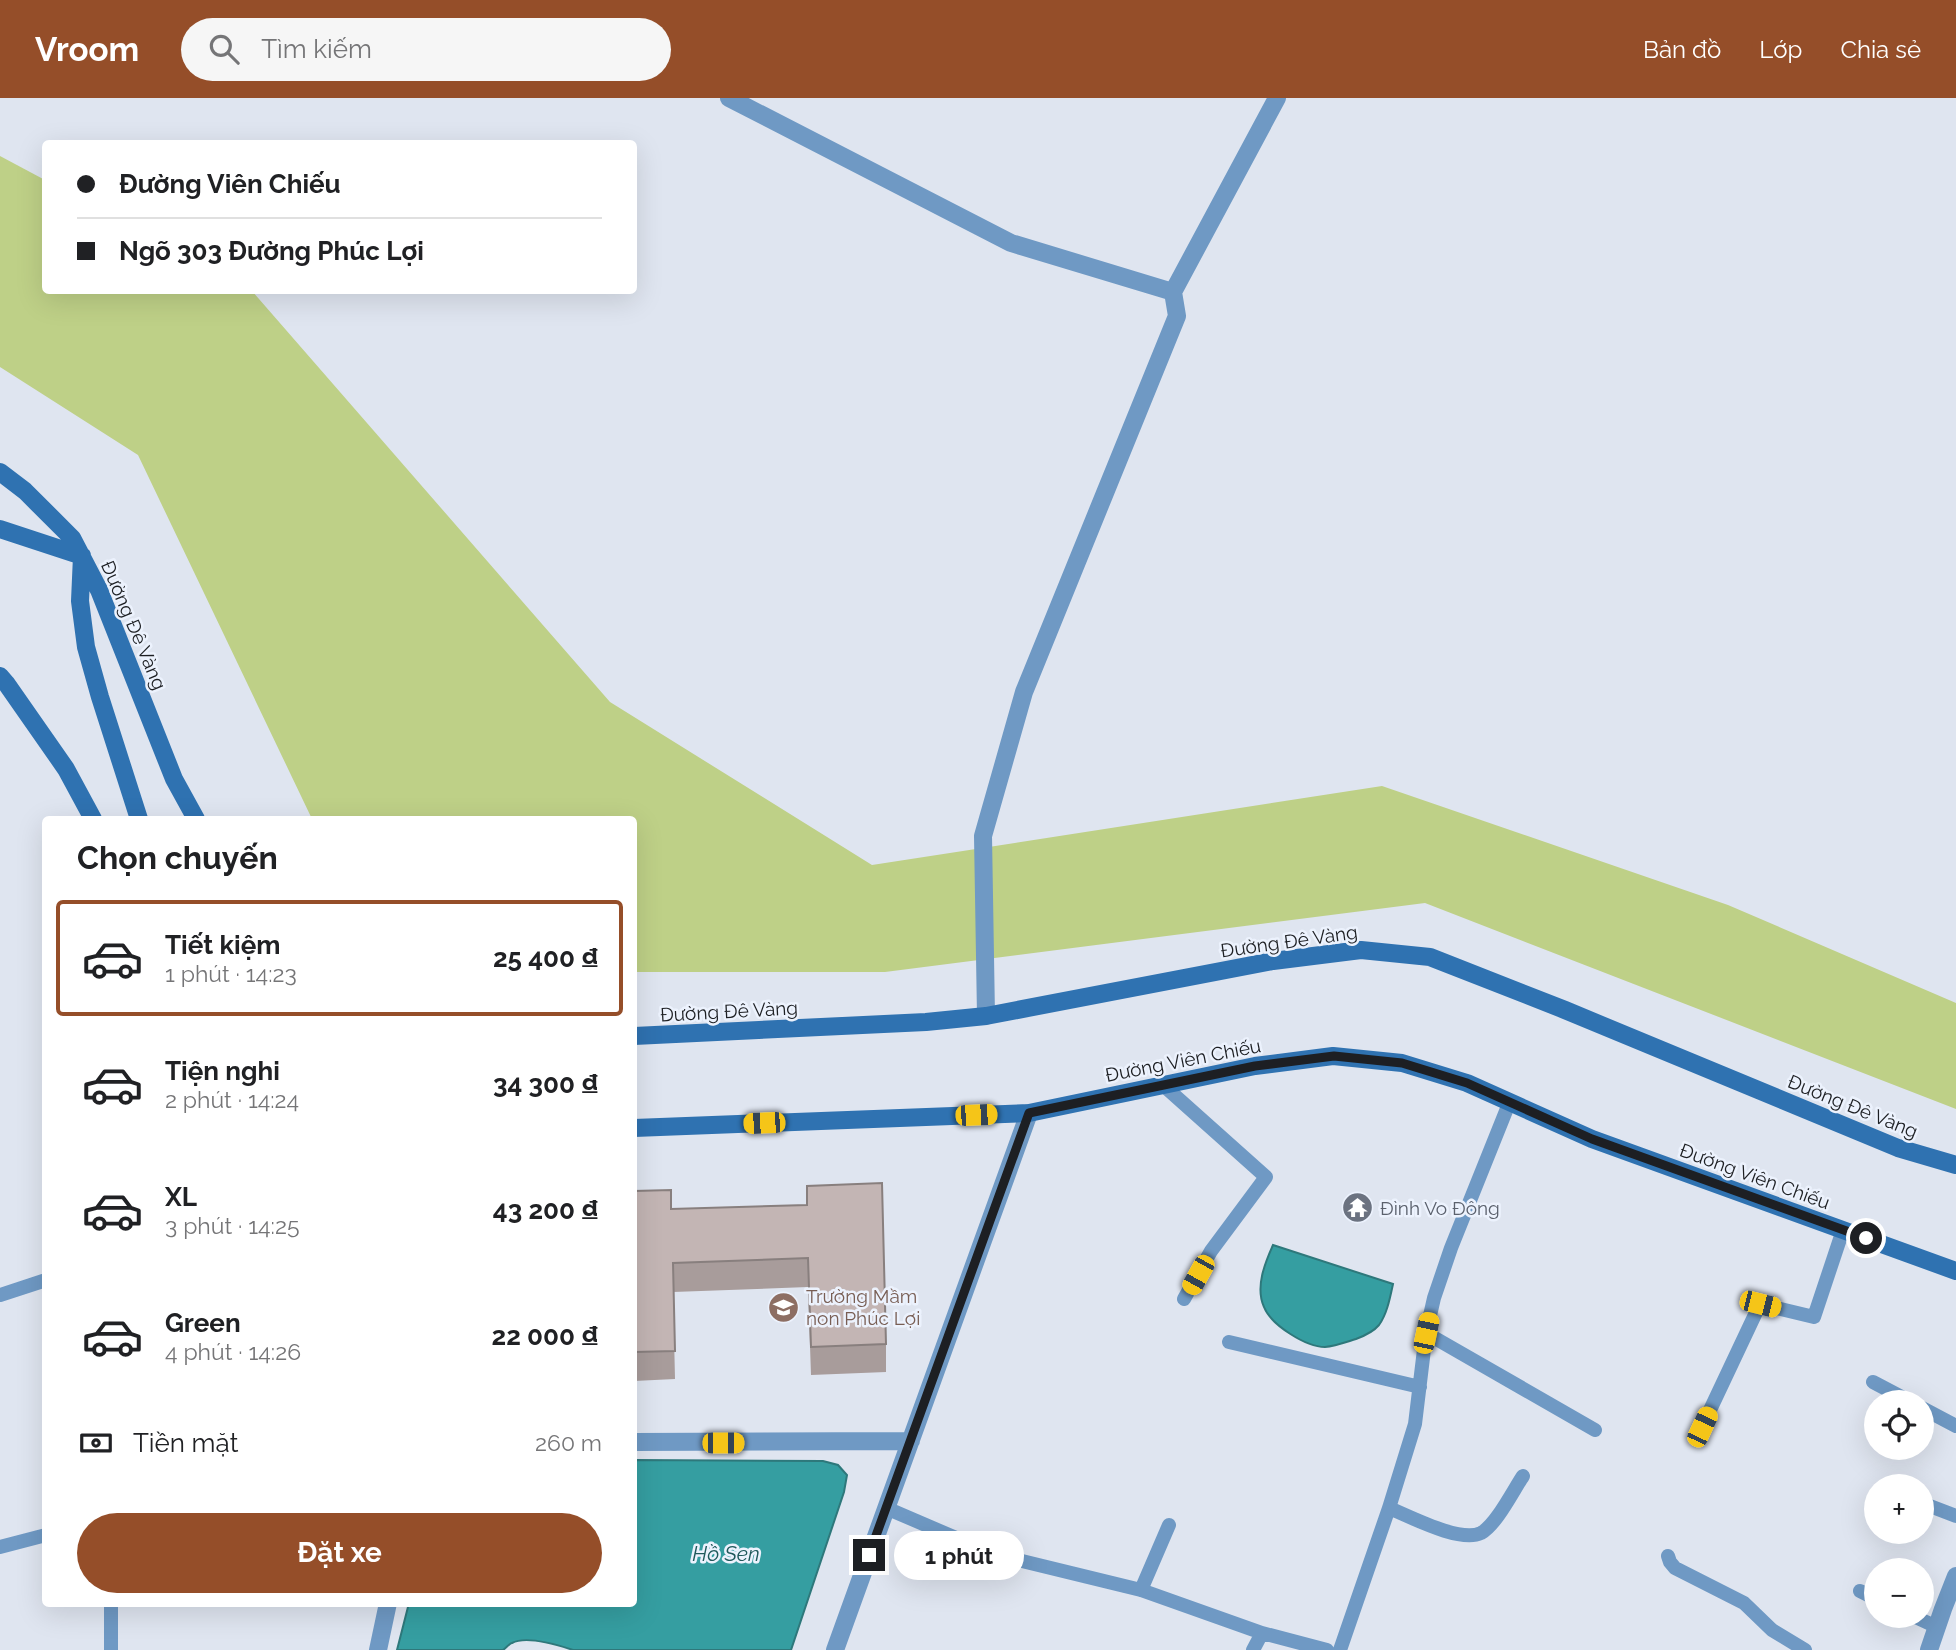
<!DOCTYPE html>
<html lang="vi">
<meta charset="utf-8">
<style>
:root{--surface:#fff;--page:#f6f6f6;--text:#202124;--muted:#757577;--line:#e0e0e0;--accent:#954e29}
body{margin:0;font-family:Raleway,sans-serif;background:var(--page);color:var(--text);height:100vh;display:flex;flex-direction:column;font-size:26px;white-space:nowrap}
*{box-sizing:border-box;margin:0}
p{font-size:23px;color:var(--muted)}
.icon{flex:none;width:38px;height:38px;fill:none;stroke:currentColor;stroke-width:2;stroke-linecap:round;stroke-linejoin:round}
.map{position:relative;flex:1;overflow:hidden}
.sheet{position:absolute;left:42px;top:718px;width:595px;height:791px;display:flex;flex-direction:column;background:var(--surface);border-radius:7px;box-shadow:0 7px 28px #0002}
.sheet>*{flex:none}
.banner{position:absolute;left:42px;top:42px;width:595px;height:154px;border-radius:7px;box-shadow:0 7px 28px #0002;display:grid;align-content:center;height:154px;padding:0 35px;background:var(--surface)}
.fabs{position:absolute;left:1864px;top:1292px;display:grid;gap:14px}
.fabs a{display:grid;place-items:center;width:70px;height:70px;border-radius:50%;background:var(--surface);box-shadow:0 7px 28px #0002;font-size:35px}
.end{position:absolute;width:32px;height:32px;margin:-16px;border:9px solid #1d1f23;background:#fff;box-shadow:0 0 0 4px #fff}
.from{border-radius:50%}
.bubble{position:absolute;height:49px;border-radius:24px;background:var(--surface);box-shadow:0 7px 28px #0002;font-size:23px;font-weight:700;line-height:49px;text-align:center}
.car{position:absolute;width:21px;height:42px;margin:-21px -10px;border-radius:9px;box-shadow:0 0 5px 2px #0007;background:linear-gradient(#f5c518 24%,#345 0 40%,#f5c518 0 76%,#345 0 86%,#f5c518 0)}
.banner b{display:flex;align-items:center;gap:24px;height:66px;font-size:26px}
.banner b+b{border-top:2px solid var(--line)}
.banner i{width:18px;height:18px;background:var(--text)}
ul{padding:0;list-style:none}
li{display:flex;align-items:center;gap:21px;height:116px;margin:0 14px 10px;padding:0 21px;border:4px solid transparent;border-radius:7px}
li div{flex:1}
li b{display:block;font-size:26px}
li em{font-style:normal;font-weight:700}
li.on{border-color:var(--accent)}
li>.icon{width:63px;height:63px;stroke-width:1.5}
h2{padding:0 35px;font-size:32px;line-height:84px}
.pay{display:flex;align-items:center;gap:18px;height:77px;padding:0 35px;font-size:26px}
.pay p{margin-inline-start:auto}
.action{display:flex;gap:14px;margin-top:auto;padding:14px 35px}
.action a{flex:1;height:80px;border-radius:42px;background:var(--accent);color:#fff;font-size:28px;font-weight:700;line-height:80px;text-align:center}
header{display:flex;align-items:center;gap:42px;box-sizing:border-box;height:98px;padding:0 35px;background:var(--accent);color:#fff}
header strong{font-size:33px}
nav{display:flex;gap:38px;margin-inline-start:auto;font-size:24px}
.search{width:490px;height:63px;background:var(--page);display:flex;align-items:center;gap:18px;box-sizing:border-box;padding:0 24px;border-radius:38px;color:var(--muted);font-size:26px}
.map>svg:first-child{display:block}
.green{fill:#bed087}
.water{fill:#359ea1;stroke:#2e787b;stroke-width:2}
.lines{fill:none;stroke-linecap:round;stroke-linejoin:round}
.lane{stroke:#6f99c4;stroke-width:14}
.street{stroke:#6f99c4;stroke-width:18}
.secondary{stroke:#2f72b1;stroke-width:18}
.wall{fill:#a89c9b}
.building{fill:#c3b5b4;stroke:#887f7e;stroke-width:2}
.route{stroke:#1d1f23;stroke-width:9}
.labels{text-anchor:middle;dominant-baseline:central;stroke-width:5;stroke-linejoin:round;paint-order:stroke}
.street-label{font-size:19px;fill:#1d1f23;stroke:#ecf2fd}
.worship-label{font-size:19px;fill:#5b616d;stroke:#ecf2fd;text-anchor:start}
.education-label{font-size:19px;fill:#785e54;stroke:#ecf2fd;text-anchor:start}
.water-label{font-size:21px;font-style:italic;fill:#1f595b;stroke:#ecf2fd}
</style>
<header>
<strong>Vroom</strong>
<div class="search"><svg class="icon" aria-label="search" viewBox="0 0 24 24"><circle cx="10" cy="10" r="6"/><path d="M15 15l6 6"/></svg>Tìm kiếm</div>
<nav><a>Bản đồ</a><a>Lớp</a><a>Chia sẻ</a></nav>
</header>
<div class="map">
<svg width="1956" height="1552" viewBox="0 0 1956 1552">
<rect width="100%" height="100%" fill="#dfe5f0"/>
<path class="green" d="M0,58L45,82L46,192L252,193L610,604L872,767L1382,688L1728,807L1956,905V1011L1425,805L885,874H634V721H312L138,357L0,269Z"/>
<path class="water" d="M1273,1147L1393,1186C1390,1200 1387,1216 1379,1227C1374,1233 1364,1238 1356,1241C1346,1244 1335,1248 1325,1249C1306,1249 1271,1227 1264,1209C1255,1189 1265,1165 1273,1147Z
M634,1362L823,1363L838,1367L847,1377L844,1394L791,1552H573C558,1547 527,1537 512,1545C510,1545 505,1551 503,1552H397L409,1505H634Z"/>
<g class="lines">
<path class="lane" d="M1163,987L1266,1079L1211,1153L1184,1201
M0,1197L46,1182
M1426,1235L1595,1332
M1229,1244L1420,1289
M1873,1284L1911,1304
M1922,1310L1956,1328
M1702,1329L1760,1206L1814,1219L1843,1132
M1922,1405L1956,1418
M886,1410L963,1443L1022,1463L1141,1492L1262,1535
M1389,1410C1411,1419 1460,1445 1481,1435C1496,1427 1513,1393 1523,1378
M0,1449L46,1437
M1668,1458L1670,1464L1675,1470L1744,1505L1772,1532L1805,1552
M1141,1492L1169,1427
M1860,1493L1876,1501
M1911,1517L1937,1529
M111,1552V1505
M1253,1552L1262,1535L1327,1552
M1340,1552L1389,1410L1415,1326L1426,1235L1434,1200L1451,1150L1510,1003"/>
<path class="street" d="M729,0L1011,145L1173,194
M986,918L983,738L1024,594L1177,218L1173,194L1277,0
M634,1344L911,1343
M378,1552L388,1505
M835,1552L1029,1015
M1929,1552L1943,1511L1956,1478"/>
<path class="secondary" d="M0,374L25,393L72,440L99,492L174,681L196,721
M0,431L82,458L80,503L86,549L100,599L139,721
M0,578L6,585L66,671L93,721
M634,938L926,924L986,918L1273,863L1361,852L1430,859L1565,912L1898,1050L1956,1067
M634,1030L1029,1015L1255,968L1333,958L1402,965L1467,985L1592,1041L1956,1173"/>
</g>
<path class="wall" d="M634,1093L671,1111L807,1107L886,1246V1274L811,1277L808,1189L673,1194L675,1281L634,1283Z"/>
<path class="building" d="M882,1085L886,1246L811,1249L808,1160L673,1165L675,1253L634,1254V1093L671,1092V1111L807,1107V1088Z"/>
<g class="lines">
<path class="route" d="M869,1457L1029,1015L1255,968L1334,958L1402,965L1467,985L1592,1041L1866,1140"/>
</g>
<defs>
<symbol id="temple-disc" viewBox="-11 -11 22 22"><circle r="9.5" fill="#6b7280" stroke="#ecf2fd"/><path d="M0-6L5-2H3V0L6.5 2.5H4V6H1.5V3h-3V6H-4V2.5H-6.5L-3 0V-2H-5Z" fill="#fff"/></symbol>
<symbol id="school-disc" viewBox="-11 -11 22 22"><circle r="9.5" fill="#8d6e63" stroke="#ecf2fd"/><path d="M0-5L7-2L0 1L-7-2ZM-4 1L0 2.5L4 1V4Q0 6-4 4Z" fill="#fff"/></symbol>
</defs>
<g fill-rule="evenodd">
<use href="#temple-disc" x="1340" y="1092" width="35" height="35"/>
<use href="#school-disc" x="766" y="1192" width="35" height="35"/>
</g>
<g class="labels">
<g class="street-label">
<text transform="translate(134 527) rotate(67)">Đường Đê Vàng</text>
<text transform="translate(1289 843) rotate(-8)">Đường Đê Vàng</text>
<text transform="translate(729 913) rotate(-3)">Đường Đê Vàng</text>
<text transform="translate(1183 962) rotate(-11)">Đường Viên Chiếu</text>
<text transform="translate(1853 1008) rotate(22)">Đường Đê Vàng</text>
<text transform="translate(1755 1078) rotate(20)">Đường Viên Chiếu</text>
</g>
<g class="worship-label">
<text x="1380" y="1110">Đình Vo Đông</text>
</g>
<g class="education-label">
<text x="806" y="1198">Trường Mầm<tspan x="806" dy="22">non Phúc Lợi</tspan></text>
</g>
<g class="water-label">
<text x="726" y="1455">Hồ Sen</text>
</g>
</g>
</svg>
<div class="fabs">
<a><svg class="icon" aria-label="locate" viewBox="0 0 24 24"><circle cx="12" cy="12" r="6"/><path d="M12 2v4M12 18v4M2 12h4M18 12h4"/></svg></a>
<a>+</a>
<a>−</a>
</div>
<i class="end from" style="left:1866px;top:1140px"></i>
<i class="end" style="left:869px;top:1457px"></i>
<div class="bubble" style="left:894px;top:1433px;width:130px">1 phút</div>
<i class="car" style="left:976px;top:1017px;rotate:88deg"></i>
<i class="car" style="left:764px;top:1025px;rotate:268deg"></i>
<i class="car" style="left:1198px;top:1177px;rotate:209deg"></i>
<i class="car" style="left:1760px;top:1206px;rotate:104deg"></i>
<i class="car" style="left:1426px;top:1235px;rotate:12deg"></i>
<i class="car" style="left:1702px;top:1329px;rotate:25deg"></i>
<i class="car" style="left:723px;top:1345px;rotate:90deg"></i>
<div class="banner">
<b><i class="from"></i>Đường Viên Chiếu</b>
<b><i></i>Ngõ 303 Đường Phúc Lợi</b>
</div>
<section class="sheet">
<h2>Chọn chuyến</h2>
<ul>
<li class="on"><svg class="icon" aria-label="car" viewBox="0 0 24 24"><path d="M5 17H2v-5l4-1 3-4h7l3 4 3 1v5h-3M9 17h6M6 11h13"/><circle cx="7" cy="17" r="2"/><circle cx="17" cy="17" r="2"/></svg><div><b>Tiết kiệm</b><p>1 phút · 14:23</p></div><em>25 400 ₫</em></li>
<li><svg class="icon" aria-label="car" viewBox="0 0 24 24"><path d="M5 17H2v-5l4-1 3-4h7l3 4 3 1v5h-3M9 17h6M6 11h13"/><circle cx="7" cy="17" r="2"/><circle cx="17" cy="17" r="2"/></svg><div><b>Tiện nghi</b><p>2 phút · 14:24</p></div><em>34 300 ₫</em></li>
<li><svg class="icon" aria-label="car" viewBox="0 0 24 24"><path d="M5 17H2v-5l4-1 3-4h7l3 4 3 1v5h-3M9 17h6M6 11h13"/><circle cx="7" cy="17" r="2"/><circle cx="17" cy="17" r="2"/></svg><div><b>XL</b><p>3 phút · 14:25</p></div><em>43 200 ₫</em></li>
<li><svg class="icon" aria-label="car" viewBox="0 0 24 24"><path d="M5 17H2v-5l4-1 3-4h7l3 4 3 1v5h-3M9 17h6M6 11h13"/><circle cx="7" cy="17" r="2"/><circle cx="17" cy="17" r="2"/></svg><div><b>Green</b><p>4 phút · 14:26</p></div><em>22 000 ₫</em></li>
</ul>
<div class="pay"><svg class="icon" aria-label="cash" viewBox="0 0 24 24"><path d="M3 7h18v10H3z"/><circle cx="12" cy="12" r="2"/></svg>Tiền mặt<p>260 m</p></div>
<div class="action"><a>Đặt xe</a></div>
</section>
</div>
